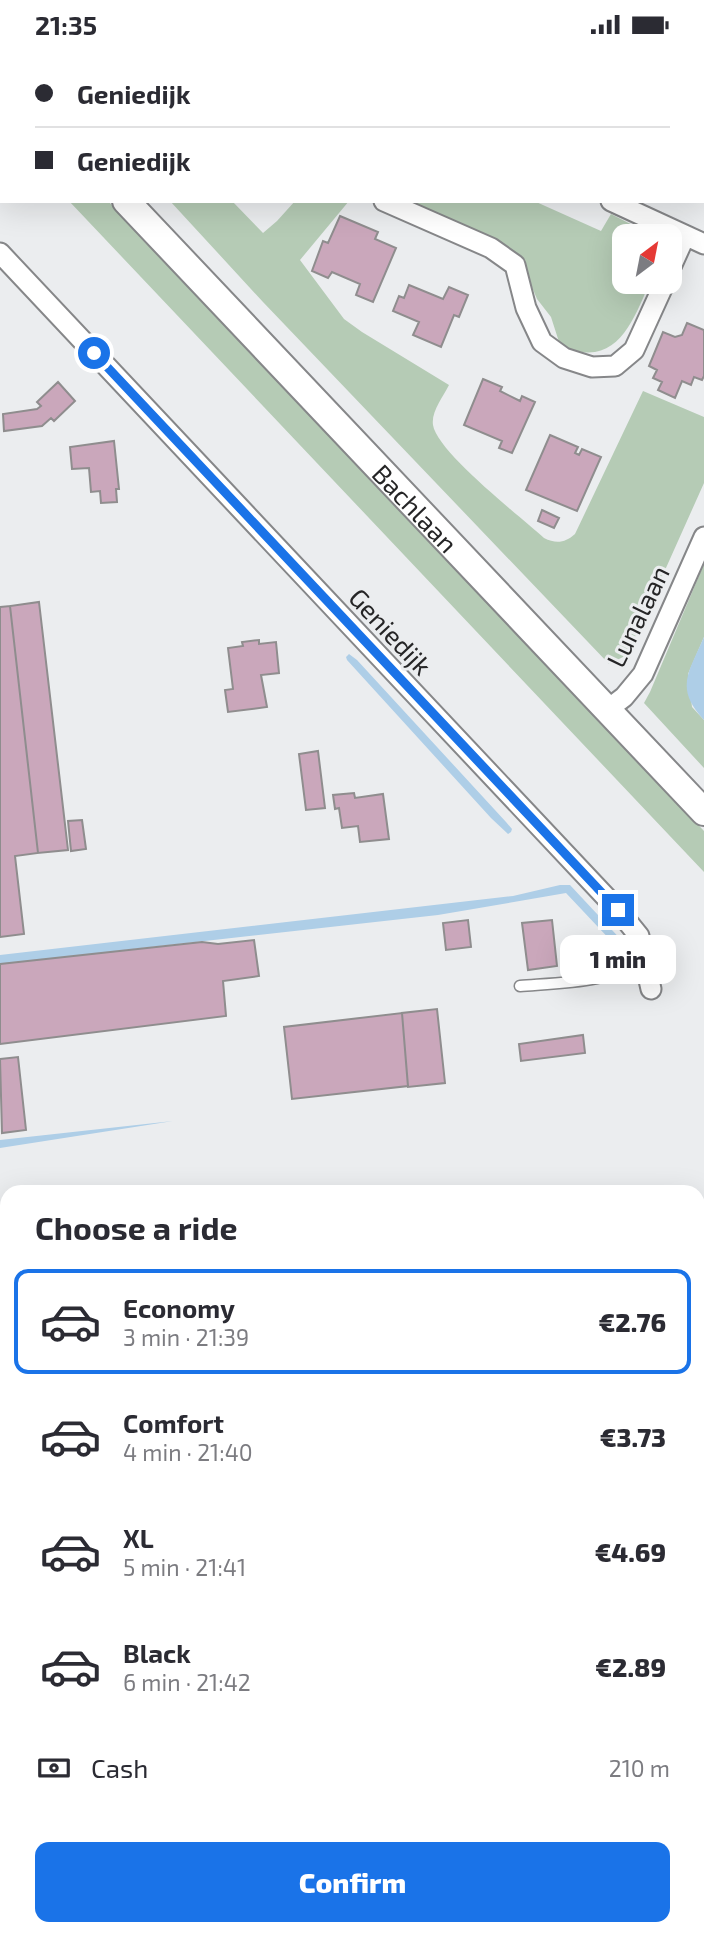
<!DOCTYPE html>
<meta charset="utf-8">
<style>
:root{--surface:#fff;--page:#f2f2f3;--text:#2b2b33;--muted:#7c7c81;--line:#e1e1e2;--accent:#1a73e8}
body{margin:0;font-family:"Exo 2",sans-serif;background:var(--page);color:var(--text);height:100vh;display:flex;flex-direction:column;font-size:26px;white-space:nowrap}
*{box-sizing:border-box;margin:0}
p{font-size:23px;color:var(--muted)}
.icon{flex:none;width:38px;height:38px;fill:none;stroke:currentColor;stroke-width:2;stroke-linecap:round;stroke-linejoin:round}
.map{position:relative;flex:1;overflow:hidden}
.drawer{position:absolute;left:0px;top:1136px;width:705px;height:751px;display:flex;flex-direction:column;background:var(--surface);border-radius:21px 21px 0 0;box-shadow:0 7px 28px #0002}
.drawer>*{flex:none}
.guide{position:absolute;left:0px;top:0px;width:705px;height:154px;box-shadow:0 7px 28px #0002;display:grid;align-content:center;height:154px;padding:0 35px;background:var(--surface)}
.needle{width:46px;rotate:32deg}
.buttons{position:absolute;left:612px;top:175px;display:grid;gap:14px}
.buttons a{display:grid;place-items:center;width:70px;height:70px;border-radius:14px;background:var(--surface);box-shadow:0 7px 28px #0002;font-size:35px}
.end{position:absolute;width:32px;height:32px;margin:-16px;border:9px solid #1a73e8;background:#fff;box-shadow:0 0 0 4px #fff}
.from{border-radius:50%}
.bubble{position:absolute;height:49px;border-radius:14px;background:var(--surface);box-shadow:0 7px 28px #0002;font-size:23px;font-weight:800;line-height:49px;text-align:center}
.guide b{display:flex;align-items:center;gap:24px;height:66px;font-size:26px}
.guide b+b{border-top:2px solid var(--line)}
.guide i{width:18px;height:18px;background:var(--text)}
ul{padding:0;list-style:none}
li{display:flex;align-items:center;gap:21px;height:105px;margin:0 14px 10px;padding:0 21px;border:4px solid transparent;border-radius:14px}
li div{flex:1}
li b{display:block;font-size:26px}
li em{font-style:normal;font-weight:800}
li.current{border-color:var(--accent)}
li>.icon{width:63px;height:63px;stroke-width:1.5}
h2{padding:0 35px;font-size:32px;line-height:84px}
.pay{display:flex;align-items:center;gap:18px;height:77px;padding:0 35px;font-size:26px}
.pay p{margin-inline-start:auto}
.cta{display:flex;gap:14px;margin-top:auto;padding:14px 35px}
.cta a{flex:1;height:80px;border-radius:14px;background:var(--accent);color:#fff;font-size:28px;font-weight:800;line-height:80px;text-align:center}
.status{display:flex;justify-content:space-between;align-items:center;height:49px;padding:0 35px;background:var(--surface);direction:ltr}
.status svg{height:19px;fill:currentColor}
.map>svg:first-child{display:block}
.green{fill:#b5cbb5}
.water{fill:#aecee7}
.building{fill:#caa7bb;stroke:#8f8d8e;stroke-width:2}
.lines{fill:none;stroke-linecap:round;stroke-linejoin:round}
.lane-casing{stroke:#868789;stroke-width:13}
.street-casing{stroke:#868789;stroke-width:23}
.secondary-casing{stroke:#868789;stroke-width:30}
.lane{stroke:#fff;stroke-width:10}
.street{stroke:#fff;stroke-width:19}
.secondary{stroke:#fff;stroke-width:26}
.route{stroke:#1a73e8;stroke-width:9}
.labels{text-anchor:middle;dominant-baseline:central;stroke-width:6;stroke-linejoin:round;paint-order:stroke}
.street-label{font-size:26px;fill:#252526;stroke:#ebedef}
</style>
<div class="status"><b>21:35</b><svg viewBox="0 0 49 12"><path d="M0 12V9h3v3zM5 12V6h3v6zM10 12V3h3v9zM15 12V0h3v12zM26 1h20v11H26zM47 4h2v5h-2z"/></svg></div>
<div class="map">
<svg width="704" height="1886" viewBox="0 0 704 1886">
<rect width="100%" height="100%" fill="#ebedef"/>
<path class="green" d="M69,152H108L704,782V823Z
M170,152H232L263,184L277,172L295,152H349L300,211L344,270L362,283L449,336C443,348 431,363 433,376C437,403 521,468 544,489C556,495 565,494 575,485L643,342L704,368V434L627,606L609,615L263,253Z
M405,152H534L601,182L611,165L654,187H625V233H650C637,262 622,309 582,303C575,302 567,298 560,296L551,268L537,250L526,224Z
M704,515V588L688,625L692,658L704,671V719L644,654L650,643Z
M698,1427H704V1886H589L588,1880H698Z"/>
<path class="water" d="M704,588V671C674,639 689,623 704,588Z
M349,605L357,611L506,773L512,780L511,783L508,785L491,769L347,611L346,608Z
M560,836H570L626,896L629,910L618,916L619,906L615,896L566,844L438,866L0,915V906L513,847Z
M173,1072L0,1099V1091Z"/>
<path class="building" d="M402,0H446L402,2Z
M340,167L378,183L375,190L396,199L373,253L356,246L360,235L332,223L328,229L312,222L323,192L328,194Z
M409,236L443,250L449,238L468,246L459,268L454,266L441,298L413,286L419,273L393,262L399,247L404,249Z
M687,274L704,281V327L702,331L694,328L691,336L682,332L675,349L658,341L662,333L653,329L657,321L649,317L663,283L675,288L682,286Z
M483,330L502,338L500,342L520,352L522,347L535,353L512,404L499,399L502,392L464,376Z
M58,333L75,352L54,372L51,369L42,377L4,382L3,365L37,360L41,357L37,353Z
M550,386L578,398L575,404L579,406L582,400L601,408L577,462L526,441Z
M114,392L119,440H116L117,453L101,454L100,442L91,443L89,419L72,420L70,398Z
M542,461L559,469L554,479L538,472Z
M39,553L68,801L38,804L10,557Z
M10,557L38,804L15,807L24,885L0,888V558Z
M259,591V595L276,593L279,624L261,626L267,658L228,663L225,641L233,640L228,599L243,597L242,593Z
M318,702L325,759L306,761L299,705Z
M354,744L355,749L383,745L389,790L360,793L358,777L342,779L339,759L335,760L333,746Z
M82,771L86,800L71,802L68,772Z
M468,871L471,898L446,901L443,874Z
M552,871L557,917L528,921L522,874Z
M254,891L259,927L223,932L226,967L0,995V915L202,893L218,895Z
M437,960L445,1034L408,1038L402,964Z
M402,964L408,1037L292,1050L284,978Z
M583,986L585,1004L521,1012L519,995Z
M18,1008L26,1081L2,1084L0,1010Z
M7,1521V1880H238L239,1886H0V1522Z
M698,1791H704V1847H700Z
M317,1880H349V1886H318Z
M584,1880L585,1886H532Z"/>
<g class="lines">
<defs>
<path id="lane" d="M520,937C553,934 622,934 643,907
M698,1767H704
M389,1880L390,1886"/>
<path id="street" d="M108,0L110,2
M57,2L59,0
M384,152L491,199L515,216L526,259L542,293L564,309L592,318L615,317L634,301L665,233
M611,152L704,195
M0,204L618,861L639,887L651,940
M670,220L685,187
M607,661L624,648L643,625L704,488
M698,1407L704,1406
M0,1495L7,1494"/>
<g id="secondary">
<path d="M0,18L2,20"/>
<path id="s1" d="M126,152L704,763"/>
</g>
</defs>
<use href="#lane" class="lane-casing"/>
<use href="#street" class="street-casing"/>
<use href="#secondary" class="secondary-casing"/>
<use href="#lane" class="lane"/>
<use href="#street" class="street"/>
<use href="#secondary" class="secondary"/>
</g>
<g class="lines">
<path class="route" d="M94,304L618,861"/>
</g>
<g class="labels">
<g class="street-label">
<text stroke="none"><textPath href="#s1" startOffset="422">Bachlaan</textPath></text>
<text transform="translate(637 567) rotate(-64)">Lunalaan</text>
<text transform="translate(391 582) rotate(47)">Geniedijk</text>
</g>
</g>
</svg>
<div class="buttons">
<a><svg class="needle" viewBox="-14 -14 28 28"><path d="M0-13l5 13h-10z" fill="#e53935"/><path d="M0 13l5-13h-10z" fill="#7c7c81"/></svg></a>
</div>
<i class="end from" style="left:94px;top:304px"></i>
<i class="end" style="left:618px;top:861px"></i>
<div class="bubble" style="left:560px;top:886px;width:116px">1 min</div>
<div class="guide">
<b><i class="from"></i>Geniedijk</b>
<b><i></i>Geniedijk</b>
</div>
<section class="drawer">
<h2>Choose a ride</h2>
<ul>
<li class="current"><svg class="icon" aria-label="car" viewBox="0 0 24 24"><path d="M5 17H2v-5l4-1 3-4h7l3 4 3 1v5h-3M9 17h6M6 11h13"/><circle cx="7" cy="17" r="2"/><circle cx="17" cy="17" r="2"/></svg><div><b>Economy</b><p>3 min · 21:39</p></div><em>€2.76</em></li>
<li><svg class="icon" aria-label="car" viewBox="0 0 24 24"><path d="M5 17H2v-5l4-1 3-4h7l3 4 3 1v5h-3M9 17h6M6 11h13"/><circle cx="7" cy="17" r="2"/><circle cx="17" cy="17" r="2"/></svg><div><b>Comfort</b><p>4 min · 21:40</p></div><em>€3.73</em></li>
<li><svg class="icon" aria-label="car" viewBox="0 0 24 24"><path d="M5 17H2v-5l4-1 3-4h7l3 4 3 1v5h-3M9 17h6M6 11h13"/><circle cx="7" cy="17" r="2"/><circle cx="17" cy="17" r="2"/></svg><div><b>XL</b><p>5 min · 21:41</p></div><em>€4.69</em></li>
<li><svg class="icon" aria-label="car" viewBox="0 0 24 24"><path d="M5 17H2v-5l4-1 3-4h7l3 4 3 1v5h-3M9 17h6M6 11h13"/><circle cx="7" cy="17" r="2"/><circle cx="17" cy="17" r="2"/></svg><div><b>Black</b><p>6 min · 21:42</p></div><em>€2.89</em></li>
</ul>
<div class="pay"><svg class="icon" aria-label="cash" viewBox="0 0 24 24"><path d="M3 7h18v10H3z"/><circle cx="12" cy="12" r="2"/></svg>Cash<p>210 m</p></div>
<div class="cta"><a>Confirm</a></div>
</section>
</div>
